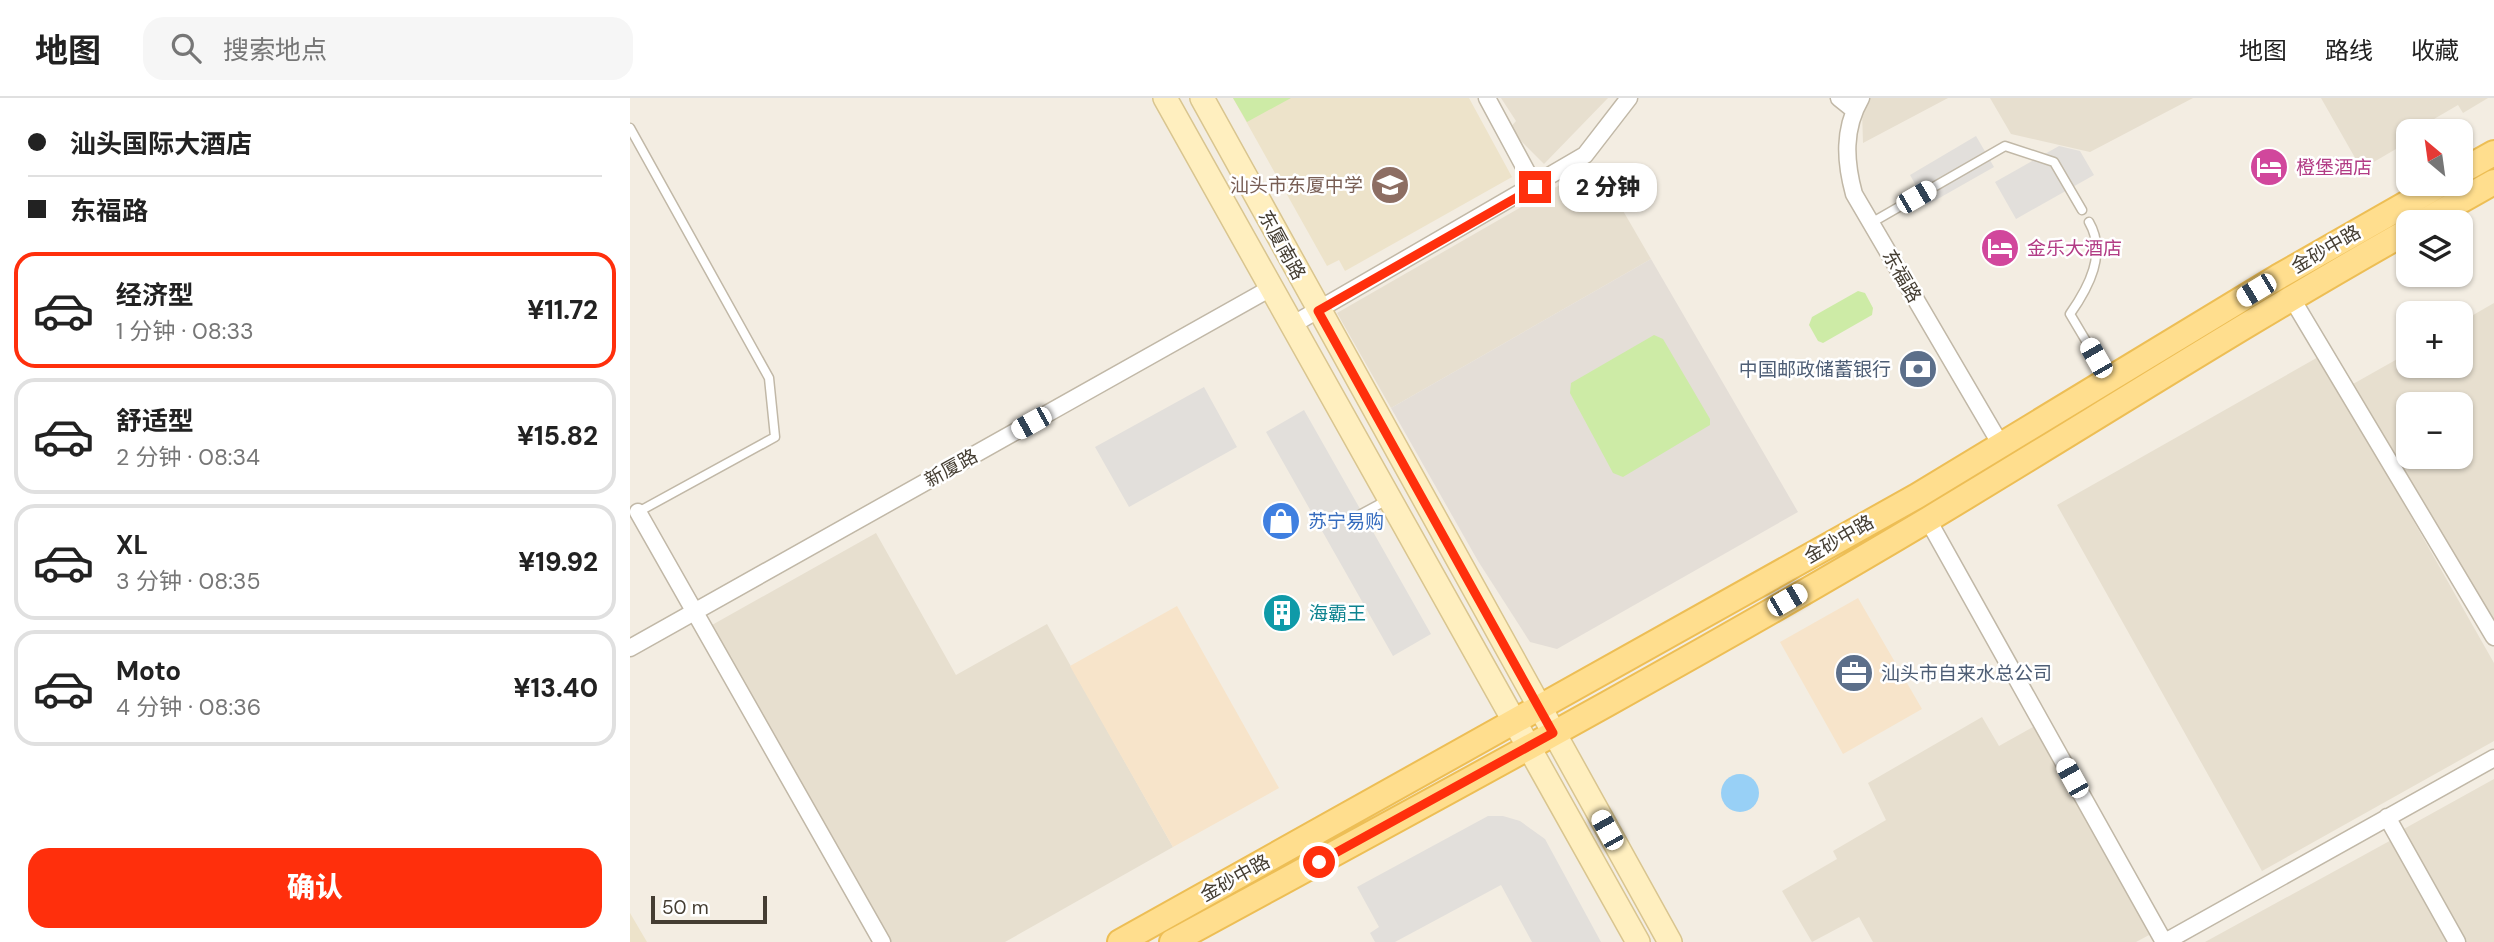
<!DOCTYPE html>
<html lang="zh">
<meta charset="utf-8">
<style>
:root{--surface:#fff;--page:#f6f6f6;--text:#222;--muted:#767676;--line:#e0e0e0;--accent:#ff2f0c}
body{margin:0;font-family:"DM Sans","Noto Sans SC",sans-serif;background:var(--page);color:var(--text);height:100vh;display:flex;flex-direction:column;font-size:26px;white-space:nowrap}
*{box-sizing:border-box;margin:0}
p{font-size:23px;color:var(--muted)}
.icon{flex:none;width:38px;height:38px;fill:none;stroke:currentColor;stroke-width:2;stroke-linecap:round;stroke-linejoin:round}
.map{position:relative;flex:1;overflow:hidden}
.drawer{display:flex;flex-direction:column;background:var(--surface);width:630px}
.drawer>*{flex:none}
.guide{display:grid;align-content:center;height:154px;padding:0 28px;background:var(--surface)}
.needle{width:46px;rotate:331deg}
.buttons{position:absolute;left:1766px;top:21px;display:grid;gap:14px}
.buttons a{display:grid;place-items:center;width:77px;height:77px;border-radius:14px;background:var(--surface);box-shadow:0 2px 5px #0004;font-size:35px}
.scale{position:absolute;left:21px;bottom:18px;width:116px;box-sizing:border-box;padding-left:7px;border:4px solid #443d32;border-top:0;font-size:19px;line-height:24px;white-space:nowrap;color:#443d32;-webkit-text-stroke:5px #fff;paint-order:stroke}
.end{position:absolute;width:32px;height:32px;margin:-16px;border:9px solid #ff2f0c;background:#fff;box-shadow:0 0 0 4px #fff}
.from{border-radius:50%}
.bubble{position:absolute;height:49px;border-radius:21px;background:var(--surface);box-shadow:0 2px 5px #0004;font-size:23px;font-weight:800;line-height:49px;text-align:center}
.car{position:absolute;width:21px;height:42px;margin:-21px -10px;border-radius:9px;box-shadow:0 0 5px 2px #0007;background:linear-gradient(#fff 24%,#345 0 40%,#fff 0 76%,#345 0 86%,#fff 0)}
.guide b{display:flex;align-items:center;gap:24px;height:66px;font-size:26px}
.guide b+b{border-top:2px solid var(--line)}
.guide i{width:18px;height:18px;background:var(--text)}
ul{padding:0;list-style:none}
li{display:flex;align-items:center;gap:21px;height:116px;margin:0 14px 10px;padding:0 14px;border:4px solid var(--line);border-radius:21px}
li div{flex:1}
li b{display:block;font-size:26px}
li em{font-style:normal;font-weight:800}
li.selected{border-color:var(--accent)}
li>.icon{width:63px;height:63px;stroke-width:1.5}
.button{display:flex;gap:14px;margin-top:auto;padding:14px 28px}
.button a{flex:1;height:80px;border-radius:21px;background:var(--accent);color:#fff;font-size:28px;font-weight:800;line-height:80px;text-align:center}
header{display:flex;align-items:center;gap:42px;box-sizing:border-box;height:98px;padding:0 35px;background:var(--surface);border-bottom:2px solid var(--line)}
header strong{font-size:33px}
nav{display:flex;gap:38px;margin-inline-start:auto;font-size:24px}
.search{width:490px;height:63px;background:var(--page);display:flex;align-items:center;gap:18px;box-sizing:border-box;padding:0 24px;border-radius:21px;color:var(--muted);font-size:26px}
main{display:flex;flex:1;min-height:0}
.map>svg:first-child{display:block}
.residential{fill:#e7dfcf;fill-rule:evenodd}
.commercial{fill:#f7e4ca}
.industrial{fill:#e4ded7}
.education{fill:#ede3ca}
.green{fill:#cdeba6}
.parking{fill:#e2dfdb}
.water{fill:#98d0f6}
.lines{fill:none;stroke-linecap:round;stroke-linejoin:round}
.lane-casing{stroke:#c1b8a7;stroke-width:11}
.street-casing{stroke:#c1b8a7;stroke-width:19}
.secondary-casing{stroke:#d9c58f;stroke-width:26}
.primary-casing{stroke:#edbe55;stroke-width:28}
.lane{stroke:#fff;stroke-width:8}
.street{stroke:#fff;stroke-width:16}
.secondary{stroke:#ffefbf;stroke-width:23}
.primary{stroke:#ffde8e;stroke-width:24}
.route{stroke:#ff2f0c;stroke-width:9}
.labels{text-anchor:middle;dominant-baseline:central;stroke-width:5;stroke-linejoin:round;paint-order:stroke}
.hotel-label{font-size:19px;fill:#b23c85;stroke:#fff;text-anchor:start}
.education-label{font-size:19px;fill:#785e54;stroke:#fff;text-anchor:end}
.street-label{font-size:19px;fill:#443d32;stroke:#fff}
.service-label{font-size:19px;fill:#4e5e75;stroke:#fff;text-anchor:end}
.shop-label{font-size:19px;fill:#366cbe;stroke:#fff;text-anchor:start}
.culture-label{font-size:19px;fill:#0d838f;stroke:#fff;text-anchor:start}
</style>
<header>
<strong>地图</strong>
<div class="search"><svg class="icon" aria-label="search" viewBox="0 0 24 24"><circle cx="10" cy="10" r="6"/><path d="M15 15l6 6"/></svg>搜索地点</div>
<nav><a>地图</a><a>路线</a><a>收藏</a></nav>
</header>
<main>
<section class="drawer">
<div class="guide">
<b><i class="from"></i>汕头国际大酒店</b>
<b><i></i>东福路</b>
</div>
<ul>
<li class="selected"><svg class="icon" aria-label="car" viewBox="0 0 24 24"><path d="M5 17H2v-5l4-1 3-4h7l3 4 3 1v5h-3M9 17h6M6 11h13"/><circle cx="7" cy="17" r="2"/><circle cx="17" cy="17" r="2"/></svg><div><b>经济型</b><p>1 分钟 · 08:33</p></div><em>¥11.72</em></li>
<li><svg class="icon" aria-label="car" viewBox="0 0 24 24"><path d="M5 17H2v-5l4-1 3-4h7l3 4 3 1v5h-3M9 17h6M6 11h13"/><circle cx="7" cy="17" r="2"/><circle cx="17" cy="17" r="2"/></svg><div><b>舒适型</b><p>2 分钟 · 08:34</p></div><em>¥15.82</em></li>
<li><svg class="icon" aria-label="car" viewBox="0 0 24 24"><path d="M5 17H2v-5l4-1 3-4h7l3 4 3 1v5h-3M9 17h6M6 11h13"/><circle cx="7" cy="17" r="2"/><circle cx="17" cy="17" r="2"/></svg><div><b>XL</b><p>3 分钟 · 08:35</p></div><em>¥19.92</em></li>
<li><svg class="icon" aria-label="car" viewBox="0 0 24 24"><path d="M5 17H2v-5l4-1 3-4h7l3 4 3 1v5h-3M9 17h6M6 11h13"/><circle cx="7" cy="17" r="2"/><circle cx="17" cy="17" r="2"/></svg><div><b>Moto</b><p>4 分钟 · 08:36</p></div><em>¥13.40</em></li>
</ul>
<div class="button"><a>确认</a></div>
</section>
<div class="map">
<svg width="1864" height="844" viewBox="0 0 1864 844">
<rect width="100%" height="100%" fill="#f3ede2"/>
<path class="residential" d="M871,0H978L914,66L879,31L886,23Z
M1240,0H1318L1233,45L1232,12Z
M1360,0H1563L1460,54L1381,36Z
M1691,0H1858L1833,15L1828,7L1792,28L1795,33H1778V44L1742,65H1728Z
M966,66L1021,161L761,310L707,215Z
M1864,205V530L1723,286L1778,255V268H1830L1831,224ZM1778,306H1830V359H1778Z
M1690,258L1864,565V643L1632,773L1427,407Z
M246,435L326,577L417,526L543,749L375,844H261L82,527Z
M1352,619L1369,648L1403,629L1521,836L1506,844H1243L1229,819L1182,844L1152,793L1207,761L1203,753L1256,722L1238,685Z
M1864,681V844H1835L1772,732Z
M1765,740L1823,844H1575Z"/>
<path class="commercial" d="M1228,500L1292,611L1213,656L1150,544Z
M547,508L649,690L543,749L440,568Z"/>
<path class="industrial" d="M1021,161L1168,414L927,551L900,544L848,463L761,310Z"/>
<path class="education" d="M603,0H839L882,79L715,173L709,162L697,168Z
M0,815L17,844H0Z"/>
<path class="green" d="M603,0H661L617,24Z
M1228,193L1235,195L1243,210L1242,217L1193,245L1188,243L1179,227L1182,219Z
M1024,237L1033,241L1080,321V327L993,379L983,375L940,295L941,285Z"/>
<path class="parking" d="M1346,38L1364,69L1297,107L1280,77Z
M1429,48L1450,53L1464,77L1386,121L1365,84Z
M574,289L607,349L499,409L465,349Z
M674,312L801,536L763,558L636,334Z
M858,718H873L890,723L915,741L971,844H902L871,787L765,844H745L740,835L749,829L727,789Z"/>
<path class="water" d="M1091 695a19 19 0 1 1 38 0a19 19 0 1 1-38 0Z"/>
<g class="lines">
<defs>
<path id="lane" d="M0,30L139,280L145,339L8,414
M1459,124C1477,155 1459,189 1440,216L1478,280
M1241,125L1375,48L1424,64L1452,112
M722,421L759,401"/>
<path id="street" d="M857,0L905,89
M1209,0L1224,12
M1231,0C1213,31 1215,63 1224,96L1371,347
M1661,199L1864,539
M662,227L955,57L999,0
M8,414L252,844
M1298,422L1534,844
M0,550L641,190
M1757,719L1827,844
M1535,844L1864,660"/>
<path id="secondary" d="M535,0L1008,844
M572,0L1040,844"/>
<path id="primary" d="M1830,74L1864,55
M1793,124L1864,84
M490,844L1287,398L1648,179L1811,86
M542,844C795,706 1051,569 1299,421C1459,325 1616,224 1778,133"/>
</defs>
<use href="#lane" class="lane-casing"/>
<use href="#street" class="street-casing"/>
<use href="#secondary" class="secondary-casing"/>
<use href="#primary" class="primary-casing"/>
<use href="#lane" class="lane"/>
<use href="#street" class="street"/>
<use href="#secondary" class="secondary"/>
<use href="#primary" class="primary"/>
</g>
<g class="lines">
<path class="route" d="M689,764L923,635L688,213L905,89"/>
</g>
<defs>
<symbol id="hotel-disc" viewBox="-11 -11 22 22"><circle r="9.5" fill="#d1479c" stroke="#fff"/><path d="M-6-4.5h1.5V1H6V5H4.5V3h-9V5H-6ZM-4 0a1.8 1.8 0 1 1 3.6 0ZM.5 0V-2.5h3Q6-2.5 6 0Z" fill="#fff"/></symbol>
<symbol id="school-disc" viewBox="-11 -11 22 22"><circle r="9.5" fill="#8d6e63" stroke="#fff"/><path d="M0-5L7-2L0 1L-7-2ZM-4 1L0 2.5L4 1V4Q0 6-4 4Z" fill="#fff"/></symbol>
<symbol id="bank-disc" viewBox="-11 -11 22 22"><circle r="9.5" fill="#5c6f8a" stroke="#fff"/><path d="M-6-4H6V4H-6ZM0-2.3a2.3 2.3 0 1 0 0 4.6a2.3 2.3 0 1 0 0-4.6Z" fill="#fff"/></symbol>
<symbol id="shop-disc" viewBox="-11 -11 22 22"><circle r="9.5" fill="#3f7fe0" stroke="#fff"/><path d="M-5-2.5h2.3a2.7 3.5 0 0 1 5.4 0H5L5.5 6h-11ZM-1.5-2.5h3a1.5 2.3 0 0 0-3 0Z" fill="#fff"/></symbol>
<symbol id="building-disc" viewBox="-11 -11 22 22"><circle r="9.5" fill="#0f9aa8" stroke="#fff"/><path d="M-4-6H4V6H1V3H-1V6H-4ZM-2.5-4.3h1.7v1.8h-1.7ZM.8-4.3h1.7v1.8H.8ZM-2.5-1h1.7V.8h-1.7ZM.8-1h1.7V.8H.8Z" fill="#fff"/></symbol>
<symbol id="office-disc" viewBox="-11 -11 22 22"><circle r="9.5" fill="#5c6f8a" stroke="#fff"/><path d="M-6-3h4V-5.5h4V-3h4V5H-6ZM-1-4.5V-3h2v-1.5ZM-6 0V1H6V0Z" fill="#fff"/></symbol>
</defs>
<g fill-rule="evenodd">
<use href="#hotel-disc" x="1617" y="47" width="44" height="44"/>
<use href="#school-disc" x="738" y="65" width="44" height="44"/>
<use href="#hotel-disc" x="1348" y="128" width="44" height="44"/>
<use href="#bank-disc" x="1266" y="249" width="44" height="44"/>
<use href="#shop-disc" x="629" y="401" width="44" height="44"/>
<use href="#building-disc" x="630" y="493" width="44" height="44"/>
<use href="#office-disc" x="1202" y="553" width="44" height="44"/>
</g>
<g class="labels">
<g class="hotel-label">
<text x="1666" y="69">橙堡酒店</text>
<text x="1397" y="150">金乐大酒店</text>
</g>
<g class="education-label">
<text x="733" y="87">汕头市东厦中学</text>
</g>
<g class="street-label">
<text transform="translate(652 147) rotate(61)">东厦南路</text>
<text transform="translate(1696 151) rotate(-30)">金砂中路</text>
<text transform="translate(1272 178) rotate(60)">东福路</text>
<text transform="translate(321 370) rotate(-29)">新厦路</text>
<text transform="translate(1209 441) rotate(-30)">金砂中路</text>
<text transform="translate(605 780) rotate(-29)">金砂中路</text>
</g>
<g class="service-label">
<text x="1261" y="271">中国邮政储蓄银行</text>
<text x="1251" y="575" text-anchor="start">汕头市自来水总公司</text>
</g>
<g class="shop-label">
<text x="678" y="423">苏宁易购</text>
</g>
<g class="culture-label">
<text x="679" y="515">海霸王</text>
</g>
</g>
</svg>
<div class="buttons">
<a><svg class="needle" viewBox="-14 -14 28 28"><path d="M0-13l5 13h-10z" fill="#e53935"/><path d="M0 13l5-13h-10z" fill="#767676"/></svg></a>
<a><svg class="icon" aria-label="layers" viewBox="0 0 24 24"><path d="M12 4l9 5-9 5-9-5zM3 14l9 5 9-5"/></svg></a>
<a>+</a>
<a>−</a>
</div>
<div class="scale">50 m</div>
<i class="end from" style="left:689px;top:764px"></i>
<i class="end" style="left:905px;top:89px"></i>
<div class="bubble" style="left:929px;top:65px;width:98px">2 分钟</div>
<i class="car" style="left:1286px;top:99px;rotate:60deg"></i>
<i class="car" style="left:1626px;top:192px;rotate:239deg"></i>
<i class="car" style="left:1466px;top:260px;rotate:330deg"></i>
<i class="car" style="left:401px;top:325px;rotate:241deg"></i>
<i class="car" style="left:1157px;top:502px;rotate:60deg"></i>
<i class="car" style="left:1442px;top:680px;rotate:331deg"></i>
<i class="car" style="left:977px;top:732px;rotate:331deg"></i>
</div>
</main>
